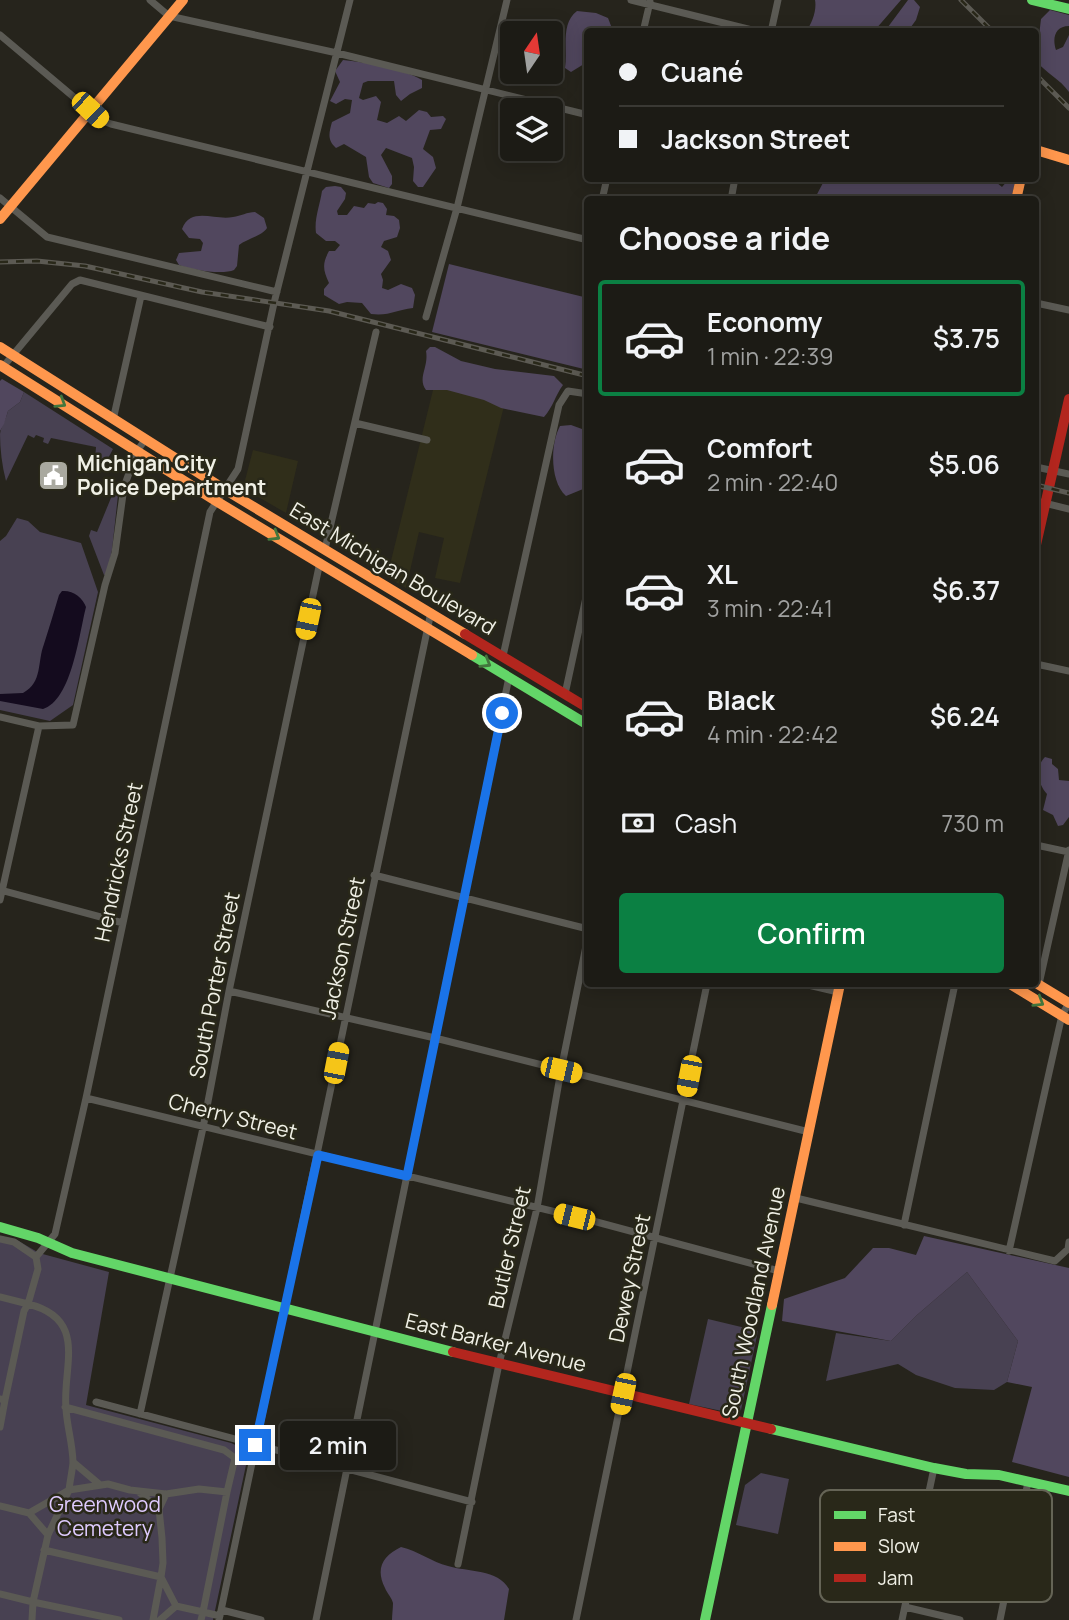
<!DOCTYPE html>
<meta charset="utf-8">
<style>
:root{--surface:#1c1b15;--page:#25241e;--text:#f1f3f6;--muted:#a0a1a0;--line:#3a3934;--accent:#0b8043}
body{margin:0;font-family:Manrope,sans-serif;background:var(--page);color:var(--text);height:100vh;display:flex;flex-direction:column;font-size:26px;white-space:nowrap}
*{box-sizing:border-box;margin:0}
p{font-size:23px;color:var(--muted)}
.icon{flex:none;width:38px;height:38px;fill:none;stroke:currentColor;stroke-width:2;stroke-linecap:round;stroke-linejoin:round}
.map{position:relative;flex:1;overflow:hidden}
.details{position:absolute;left:584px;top:196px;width:455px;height:791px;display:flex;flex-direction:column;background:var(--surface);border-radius:7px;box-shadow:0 4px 18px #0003,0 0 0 2px var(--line)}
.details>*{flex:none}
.top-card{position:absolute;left:584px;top:28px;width:455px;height:154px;border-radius:7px;box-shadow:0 4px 18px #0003,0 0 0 2px var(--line);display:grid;align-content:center;height:154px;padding:0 35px;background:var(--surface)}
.needle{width:46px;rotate:13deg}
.buttons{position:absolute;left:500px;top:21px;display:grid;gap:14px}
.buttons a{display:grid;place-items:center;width:63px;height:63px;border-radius:7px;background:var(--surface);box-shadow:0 4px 18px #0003,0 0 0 2px var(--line);font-size:35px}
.end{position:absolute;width:32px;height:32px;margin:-16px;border:9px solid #1a73e8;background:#fff;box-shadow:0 0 0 4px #fff}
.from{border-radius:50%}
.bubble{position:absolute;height:49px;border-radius:7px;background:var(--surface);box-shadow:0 4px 18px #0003,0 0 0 2px var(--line);font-size:23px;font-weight:600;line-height:49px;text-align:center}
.car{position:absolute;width:21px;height:42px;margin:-21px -10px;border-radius:9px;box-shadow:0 0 5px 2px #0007;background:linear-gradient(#f5c518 24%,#345 0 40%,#f5c518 0 76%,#345 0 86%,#f5c518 0)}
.top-card b{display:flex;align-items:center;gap:24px;height:66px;font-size:26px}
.top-card b+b{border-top:2px solid var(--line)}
.top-card i{width:18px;height:18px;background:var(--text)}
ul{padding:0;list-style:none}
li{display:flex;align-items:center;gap:21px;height:116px;margin:0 14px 10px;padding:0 21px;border:4px solid transparent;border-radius:7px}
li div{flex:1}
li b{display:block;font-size:26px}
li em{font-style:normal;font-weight:600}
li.current{border-color:var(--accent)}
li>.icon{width:63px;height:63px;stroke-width:1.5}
h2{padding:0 35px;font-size:32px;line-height:84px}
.pay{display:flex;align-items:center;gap:18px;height:77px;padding:0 35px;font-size:26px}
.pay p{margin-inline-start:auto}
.cta{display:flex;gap:14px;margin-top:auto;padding:14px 35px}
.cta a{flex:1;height:80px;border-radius:7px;background:var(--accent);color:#fff;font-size:28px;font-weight:600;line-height:80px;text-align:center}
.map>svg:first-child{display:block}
.built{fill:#302e1a}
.green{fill:#484152}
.forest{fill:#51475e}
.water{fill:#140b1e}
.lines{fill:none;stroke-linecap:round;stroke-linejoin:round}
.street{stroke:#5b5a54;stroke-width:7}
.fast{stroke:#63d668;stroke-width:10}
.slow{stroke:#ff974d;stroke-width:10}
.jam{stroke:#b3261e;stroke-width:10}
.rail-casing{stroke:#5c5a53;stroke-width:5}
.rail{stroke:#292819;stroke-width:2.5;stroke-dasharray:8;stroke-linecap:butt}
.oneway{stroke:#43763d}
.route{stroke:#1a73e8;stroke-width:9}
.labels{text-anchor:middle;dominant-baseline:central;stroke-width:5;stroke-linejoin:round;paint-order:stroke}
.poi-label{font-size:21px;font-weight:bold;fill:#f0f0e6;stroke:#292819;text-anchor:start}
.street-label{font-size:21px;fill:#f0f0e6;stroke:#292819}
.park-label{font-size:21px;fill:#decafe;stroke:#292819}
.key{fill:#292819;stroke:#656456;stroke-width:2}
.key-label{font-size:19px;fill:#f0f0e6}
</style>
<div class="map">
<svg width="1069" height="1620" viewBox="0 0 1069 1620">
<rect width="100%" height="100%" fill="#26241c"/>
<path class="built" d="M434,386L505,402L460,583L435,578L444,538L419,532L406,588L387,577Z
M253,450L298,461L286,513L243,488Z"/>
<path class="green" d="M24,392L113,449L105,464L95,460L96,447L51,438L48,444L43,442L44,438L36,435L34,438L28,435L6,481C2,466 0,449 0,434C1,427 6,419 8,411L20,402Z
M109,487L116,491L118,495L112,550L107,574L104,575L89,536L91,530L97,532L113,493L107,490Z
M17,518L28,521L40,532L81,543L98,592L73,705L50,721L0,710V541L6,536Z
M0,1236L17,1240L39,1253L109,1272L86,1405L231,1443L249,1451L213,1620H0Z
M967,1272L1018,1341L1007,1382L994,1390L955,1388L916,1375L898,1364L826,1381L836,1333L891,1341L917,1315Z
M708,1319L758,1331L741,1410L736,1414L689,1404Z
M761,1473L789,1479L778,1534L736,1525L745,1485Z"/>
<path class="forest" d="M815,0H901L875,30L806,31C812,24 817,10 815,0Z
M908,0H914L920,7L916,20L908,31H885Z
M1050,10L1069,15V26C1055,26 1052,38 1056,50L1063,47L1069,35V92C1060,79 1046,73 1036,61L1041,19Z
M577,11L596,13L608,18L613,31L588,32V66L584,64L571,72L565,68C568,49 560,24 577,11Z
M343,60C365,62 404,69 422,80V88L410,94L401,101L396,95L394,81H368L363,83L359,98L363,100L376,96L381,102L377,120L387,123L399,116L406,121L419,110L427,112L431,117L443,116L446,119L441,129L430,130L423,149L433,157L436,168L423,187H418L413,181L414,167L412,158L386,148L381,155L392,176V184L389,188L373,183L369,177L366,157L344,144L336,148C327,140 329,133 332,122L350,113L352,100L345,99L336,104L330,101L340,82L335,71Z
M991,178L1002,187L1009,179H1016L1011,199L814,200L825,179Z
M335,186L341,187L346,193L345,199L337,211L338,215H347L354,206L364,208L368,203L375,204L378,202L383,203L387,209L386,215L394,216L399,220L400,228L397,237L384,241L381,247L388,251L391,260L381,274L383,280L382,288L388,290L401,284L412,288L415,295L413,308C396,310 390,316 371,314L362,303L347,302L339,304L324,295V289L329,283C323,270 322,264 329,251H335L340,245L335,241H326L316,233C314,219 320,205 322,191L326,187Z
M255,212L264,218L267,228C262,236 247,239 239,245L237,266L234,270C223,275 190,270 179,265L176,260L179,253L201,251L203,243L200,239L189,238L182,229C191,206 215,221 233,217C241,216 247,212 255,212Z
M449,264L588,298V370L432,332Z
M430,347H435L461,361L495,369L554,376L563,385C555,396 553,407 544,417L501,408L484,400L447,390H426C417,378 429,367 426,351Z
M2,379L24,392L20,402L8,411L4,424L0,431V381Z
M571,425L582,429L588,427V487L566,496C550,482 550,444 560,426Z
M1045,757L1052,759V764L1058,769L1059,780L1069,781V817L1063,825L1058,826L1053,815L1043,810L1047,794C1038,784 1034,768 1045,757Z
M924,1236L1069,1268V1477L1012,1462L1032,1387L1007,1382L1018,1341L967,1272L917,1315L891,1341L782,1321L784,1299L845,1278L873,1248H889L916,1255Z
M401,1547C418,1551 432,1562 448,1566C468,1572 498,1569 509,1589L504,1620H392C392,1615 393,1608 393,1603C392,1598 387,1593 385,1588C375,1568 383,1556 401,1547Z"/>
<path class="water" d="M62,591C73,590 83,598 86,607C79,634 72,700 43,709L0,701V694L23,693C43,682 37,662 44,644C49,628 54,612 59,595Z"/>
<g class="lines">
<path class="street" d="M150,0L169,16L337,53L588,115
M631,0L760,32
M643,32L650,2
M771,32L778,0
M0,35L101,120L111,124L588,240
M0,198L47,237L277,292
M602,200L607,178
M731,200L735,178
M1036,303L1069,310
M426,317L457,208L507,0
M2,368L72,284L80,280L270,327
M113,420L141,296
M355,423L427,440
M1036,467L1069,474
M1036,501L1069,509
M325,549L376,332
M503,656L559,405L568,391L588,394
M1036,664L1069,671
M565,694L588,588
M0,717L39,726L73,725L105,585L115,553L124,487L137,451L145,440
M1036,845L1069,852
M374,875L588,929
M0,890L123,923
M0,900L39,726
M804,984L838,992
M1039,984L1069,850
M229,991L435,1038L809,1132
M86,1098L593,1221L779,1271
M796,1198L1055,1261L1068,1249L1069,1242
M904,1225L955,984
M0,1239L14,1242L36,1257L38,1269L28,1304C89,1319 62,1367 66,1409C67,1427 73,1445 73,1463C72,1472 70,1481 69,1490L29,1513L0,1506
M1009,1251L1062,1015L1069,1003
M36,1257L55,1234L86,1098L210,512L238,469L274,303L350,0
M0,1297L28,1304L24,1311L5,1400L0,1399
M96,1402L472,1502
M140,1414L203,1128L229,991L320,562
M0,1427L5,1400
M73,1462L99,1484
M139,1492L159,1509
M29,1513L48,1535L33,1602L119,1620
M48,1535L69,1490L108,1484L130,1490L166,1494L199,1489L227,1492L235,1458L224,1450L65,1407
M44,1550L161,1577L163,1563L162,1538L159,1509L166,1494
M458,1564L499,1364L537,1208L561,1070L588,936
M0,1594L33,1602L32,1620
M905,1607L960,1620
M222,1610L261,1620
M153,1620L161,1577L176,1606L203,1612L227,1492
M160,1620L176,1606
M201,1620L203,1612L220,1616
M219,1620L431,612
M316,1620L509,677
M576,1620L707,984
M902,1620L934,1468
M1000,1620L1028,1482"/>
<path class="fast" d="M1032,0L1069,9
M472,655L588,725
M0,1227L38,1238L72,1253L453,1352
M771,1429L934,1468L966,1474L999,1475L1069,1491
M705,1620L772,1305"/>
<path class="slow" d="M1036,150L1069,160
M1016,200L1021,178
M0,219L183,0
M0,347L224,489L465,634
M0,365L216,501L472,655
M1036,983L1069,1003
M1010,984L1069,1020
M772,1305L840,984"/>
<path class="jam" d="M1036,545L1069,399
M465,634L588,708
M453,1352L771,1429"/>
<defs>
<path id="rail" d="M961,0L993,32
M1036,75L1069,108
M0,262L37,261L85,266L202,292L329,311L588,376
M1036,485L1069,493"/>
</defs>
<use href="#rail" class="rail-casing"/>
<use href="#rail" class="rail"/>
</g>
<defs><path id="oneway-chevron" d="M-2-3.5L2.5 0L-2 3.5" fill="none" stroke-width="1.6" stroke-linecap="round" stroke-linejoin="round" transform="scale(1.75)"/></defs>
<g class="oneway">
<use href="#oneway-chevron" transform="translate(61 403) rotate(32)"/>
<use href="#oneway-chevron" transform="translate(275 536) rotate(31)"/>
<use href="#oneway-chevron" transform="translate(486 663) rotate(31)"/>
<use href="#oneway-chevron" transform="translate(1039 1002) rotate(32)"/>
</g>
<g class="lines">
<path class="route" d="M255,1445L318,1155L407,1176L502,713"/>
</g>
<defs>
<symbol id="civic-square" viewBox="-11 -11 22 22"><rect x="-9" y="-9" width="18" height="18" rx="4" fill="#a9a99f" stroke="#292819"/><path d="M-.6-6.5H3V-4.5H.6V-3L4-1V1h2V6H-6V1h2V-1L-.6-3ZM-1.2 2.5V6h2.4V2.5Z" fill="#fff"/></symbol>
</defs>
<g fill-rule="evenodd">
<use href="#civic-square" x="36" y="458" width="35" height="35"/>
</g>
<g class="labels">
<g class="poi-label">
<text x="77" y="463">Michigan City<tspan x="77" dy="24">Police Department</tspan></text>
</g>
<g class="street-label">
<text transform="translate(393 568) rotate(31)">East Michigan Boulevard</text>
<text transform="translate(118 862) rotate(-78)">Hendricks Street</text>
<text transform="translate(342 948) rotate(-78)">Jackson Street</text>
<text transform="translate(214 985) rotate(-79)">South Porter Street</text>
<text transform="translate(233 1116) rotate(14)">Cherry Street</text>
<text transform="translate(509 1247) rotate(-77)">Butler Street</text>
<text transform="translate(629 1278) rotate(-78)">Dewey Street</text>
<text transform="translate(753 1302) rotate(-78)">South Woodland Avenue</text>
<text transform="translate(496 1342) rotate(14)">East Barker Avenue</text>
</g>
<g class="park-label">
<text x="105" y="1504">Greenwood<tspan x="105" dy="24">Cemetery</tspan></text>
</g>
</g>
<rect x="820" y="1490" width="232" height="112" rx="10" class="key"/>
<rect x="834" y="1511" width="32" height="8" fill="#63d668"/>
<rect x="834" y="1542" width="32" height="9" fill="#ff974d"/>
<rect x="834" y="1574" width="32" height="8" fill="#b3261e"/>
<g class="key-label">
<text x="878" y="1522">Fast</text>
<text x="878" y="1553">Slow</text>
<text x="878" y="1585">Jam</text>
</g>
</svg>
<div class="buttons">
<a><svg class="needle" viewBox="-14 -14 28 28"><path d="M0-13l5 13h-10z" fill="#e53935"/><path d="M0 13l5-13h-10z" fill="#a0a1a0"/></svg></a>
<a><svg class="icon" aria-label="layers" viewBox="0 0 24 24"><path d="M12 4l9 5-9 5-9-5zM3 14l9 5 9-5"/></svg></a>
</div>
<i class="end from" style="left:502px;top:713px"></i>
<i class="end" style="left:255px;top:1445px"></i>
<div class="bubble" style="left:280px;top:1421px;width:116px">2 min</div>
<i class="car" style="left:90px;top:110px;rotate:133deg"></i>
<i class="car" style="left:308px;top:619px;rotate:192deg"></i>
<i class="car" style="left:336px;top:1063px;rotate:11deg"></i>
<i class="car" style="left:561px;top:1070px;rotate:103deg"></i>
<i class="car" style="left:689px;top:1076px;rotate:191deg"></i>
<i class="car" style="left:574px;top:1217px;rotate:284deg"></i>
<i class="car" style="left:623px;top:1394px;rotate:192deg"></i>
<div class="top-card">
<b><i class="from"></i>Cuané</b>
<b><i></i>Jackson Street</b>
</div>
<section class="details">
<h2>Choose a ride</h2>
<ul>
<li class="current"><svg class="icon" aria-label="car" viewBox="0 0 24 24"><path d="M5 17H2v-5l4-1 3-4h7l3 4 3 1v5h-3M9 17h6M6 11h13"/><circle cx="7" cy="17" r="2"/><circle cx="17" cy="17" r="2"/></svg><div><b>Economy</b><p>1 min · 22:39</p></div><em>$3.75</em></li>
<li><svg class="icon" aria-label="car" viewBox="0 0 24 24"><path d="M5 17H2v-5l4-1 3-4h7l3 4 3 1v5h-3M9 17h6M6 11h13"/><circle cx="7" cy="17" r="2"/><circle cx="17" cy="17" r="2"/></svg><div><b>Comfort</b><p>2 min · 22:40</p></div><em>$5.06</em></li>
<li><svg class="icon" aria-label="car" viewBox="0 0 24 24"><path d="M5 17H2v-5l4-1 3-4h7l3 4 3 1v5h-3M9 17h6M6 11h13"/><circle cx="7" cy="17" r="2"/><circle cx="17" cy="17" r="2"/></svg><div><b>XL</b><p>3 min · 22:41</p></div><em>$6.37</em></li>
<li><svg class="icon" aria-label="car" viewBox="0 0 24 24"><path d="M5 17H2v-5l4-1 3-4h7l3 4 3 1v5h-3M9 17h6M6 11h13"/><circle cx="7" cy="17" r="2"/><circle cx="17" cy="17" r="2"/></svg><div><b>Black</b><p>4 min · 22:42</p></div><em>$6.24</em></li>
</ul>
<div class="pay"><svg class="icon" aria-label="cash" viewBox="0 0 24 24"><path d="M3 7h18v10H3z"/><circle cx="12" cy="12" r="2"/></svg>Cash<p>730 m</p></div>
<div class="cta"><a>Confirm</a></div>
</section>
</div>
